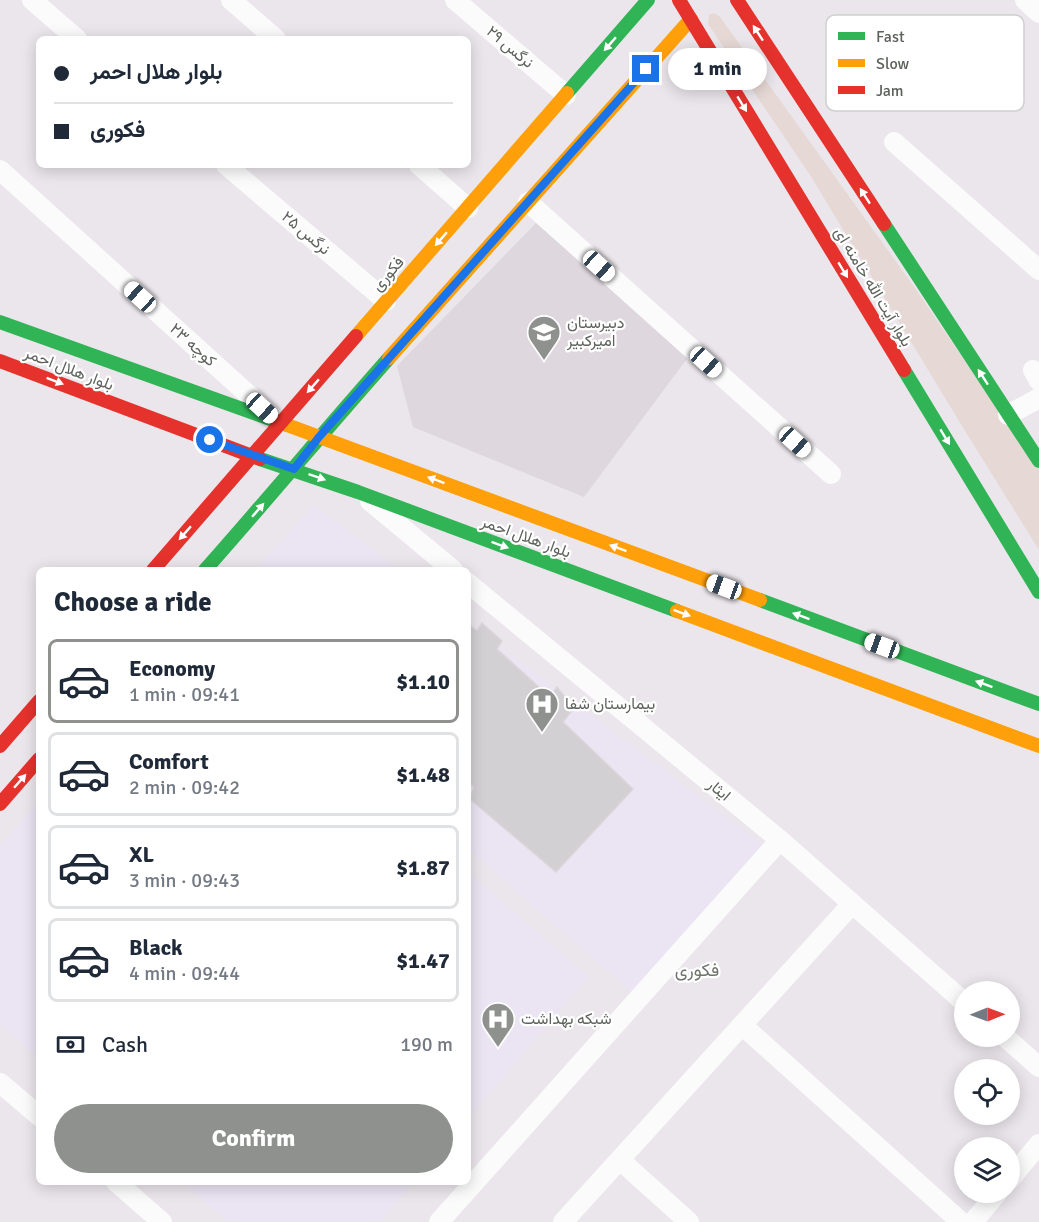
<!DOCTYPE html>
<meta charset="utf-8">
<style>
:root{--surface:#fff;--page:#f6f6f7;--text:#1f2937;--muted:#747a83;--line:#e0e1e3;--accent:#8f918e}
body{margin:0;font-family:Signika,Vazirmatn,sans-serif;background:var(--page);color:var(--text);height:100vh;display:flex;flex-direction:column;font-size:22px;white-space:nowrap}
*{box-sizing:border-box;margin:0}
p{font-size:20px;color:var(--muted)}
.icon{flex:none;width:33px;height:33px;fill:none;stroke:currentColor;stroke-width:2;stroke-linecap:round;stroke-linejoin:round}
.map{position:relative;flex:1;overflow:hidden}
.side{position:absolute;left:36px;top:567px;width:435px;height:618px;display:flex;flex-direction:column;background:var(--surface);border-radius:9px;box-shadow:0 3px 15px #0003}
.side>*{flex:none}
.guide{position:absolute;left:36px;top:36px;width:435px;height:132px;border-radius:9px;box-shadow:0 3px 15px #0003;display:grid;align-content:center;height:132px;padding:0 18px;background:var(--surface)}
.needle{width:39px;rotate:89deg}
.fabs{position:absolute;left:954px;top:981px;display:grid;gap:12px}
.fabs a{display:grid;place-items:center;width:66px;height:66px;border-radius:50%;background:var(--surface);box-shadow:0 3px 15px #0003;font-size:30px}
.end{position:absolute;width:27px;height:27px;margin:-14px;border:8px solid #1a73e8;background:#fff;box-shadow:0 0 0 3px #fff}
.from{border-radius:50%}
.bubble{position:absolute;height:42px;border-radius:21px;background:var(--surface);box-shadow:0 3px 15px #0003;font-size:20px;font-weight:700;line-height:42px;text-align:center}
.car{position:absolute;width:18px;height:36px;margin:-18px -9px;border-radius:8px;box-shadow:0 0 4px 2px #0007;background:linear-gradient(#fff 24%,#345 0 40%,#fff 0 76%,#345 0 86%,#fff 0)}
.guide b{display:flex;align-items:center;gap:21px;height:57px;font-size:22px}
.guide b+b{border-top:2px solid var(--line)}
.guide i{width:15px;height:15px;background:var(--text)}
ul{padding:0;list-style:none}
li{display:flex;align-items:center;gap:18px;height:84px;margin:0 12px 9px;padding:0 6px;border:3px solid var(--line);border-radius:9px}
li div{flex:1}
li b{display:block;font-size:22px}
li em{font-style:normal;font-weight:700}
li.active{border-color:var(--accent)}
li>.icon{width:54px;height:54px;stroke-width:1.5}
h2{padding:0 18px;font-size:27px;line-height:72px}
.pay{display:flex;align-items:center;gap:15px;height:66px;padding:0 18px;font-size:22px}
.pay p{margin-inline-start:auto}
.button{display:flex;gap:12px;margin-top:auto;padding:12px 18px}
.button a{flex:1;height:69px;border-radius:36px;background:var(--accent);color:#fff;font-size:24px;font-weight:700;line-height:69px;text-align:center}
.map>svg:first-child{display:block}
.education{fill:#ded7de}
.medical{fill:#ebe4f3}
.green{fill:#e6d8d5}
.building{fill:#d3d0d4;stroke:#dad6da;stroke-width:1.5}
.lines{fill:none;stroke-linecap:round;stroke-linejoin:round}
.street{stroke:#fcfbfc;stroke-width:20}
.fast{stroke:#30b455;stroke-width:14}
.slow{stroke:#ff9f0a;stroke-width:14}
.jam{stroke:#e5322d;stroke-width:14}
.oneway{fill:#fff}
.route{stroke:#1a73e8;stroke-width:8}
.labels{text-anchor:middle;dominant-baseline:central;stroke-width:4.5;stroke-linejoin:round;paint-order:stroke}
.street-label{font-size:16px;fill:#5d635c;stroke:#fff}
.poi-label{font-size:16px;fill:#5d635c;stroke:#fff;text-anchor:start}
.neighbourhood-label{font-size:18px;fill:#6f756d;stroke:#fff}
.key{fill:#fff;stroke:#ced0ce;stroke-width:1.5}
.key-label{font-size:16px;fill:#5d635c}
</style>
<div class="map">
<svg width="1039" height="1222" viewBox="0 0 1039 1222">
<rect width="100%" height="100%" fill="#ebe6eb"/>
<path class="education" d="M536,223L689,356L584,497L413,427L397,366Z"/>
<path class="medical" d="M314,505L400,570H255Z
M468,622L763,845L634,995L468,849Z
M39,801V1059L0,1025V847Z
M468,872L589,977L468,1119Z
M181,1182H414L380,1222H228Z"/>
<path class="green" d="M714,13L720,17L915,288L1039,470V550L962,426L810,175L708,24L709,15Z"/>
<path class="building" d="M482,623L502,641L497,649L550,697L557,687L574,708L563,722L633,789L556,872L470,799L474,787L468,782V624L477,631Z"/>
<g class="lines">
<path class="street" d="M32,0L77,39
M231,0L276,39
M455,0L566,95
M1025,0L1039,13
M894,142L1039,270
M226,165L386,301
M419,165L468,208
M0,170L272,416
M528,202L831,474
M1033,370L1039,381
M1008,415L1039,398
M370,501L453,570
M468,583L780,840L964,1002
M742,1025L961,1222
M1004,1036L1039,1067
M0,1083L39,1116
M620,1160L689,1222
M1010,1179L1039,1144
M116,1182L162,1222
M439,1222L780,840
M563,1222L852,904
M973,1222L998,1192"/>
<path class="fast" d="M567,93L648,0
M884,224L1039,461
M0,322L287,425
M904,370L1039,592
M260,459L358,492L677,611
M205,570C267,500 327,428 389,358
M760,600L1039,704"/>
<path class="slow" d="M356,336L567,93
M389,358L691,19
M287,425L760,600
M677,611L1039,746"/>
<path class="jam" d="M679,0L904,370
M737,0L884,224
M0,361L260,459
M153,570L356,336
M0,746L39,701
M0,804L39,759"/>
</g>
<defs><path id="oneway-solid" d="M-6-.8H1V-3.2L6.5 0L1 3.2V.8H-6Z" transform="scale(1.5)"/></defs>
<g class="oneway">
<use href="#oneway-solid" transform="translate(758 33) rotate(-123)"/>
<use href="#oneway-solid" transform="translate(610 44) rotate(131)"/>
<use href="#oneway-solid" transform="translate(742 104) rotate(59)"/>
<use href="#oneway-solid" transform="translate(865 196) rotate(-123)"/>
<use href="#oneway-solid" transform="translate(441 239) rotate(131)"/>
<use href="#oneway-solid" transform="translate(843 270) rotate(59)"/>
<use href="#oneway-solid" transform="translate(983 377) rotate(-123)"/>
<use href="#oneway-solid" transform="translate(55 381) rotate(21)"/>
<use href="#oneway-solid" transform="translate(313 386) rotate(131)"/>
<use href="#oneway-solid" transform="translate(945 437) rotate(59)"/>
<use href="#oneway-solid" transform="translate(317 477) rotate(19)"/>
<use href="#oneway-solid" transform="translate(436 480) rotate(-160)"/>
<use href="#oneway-solid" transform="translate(258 510) rotate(-49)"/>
<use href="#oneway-solid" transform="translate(185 533) rotate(131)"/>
<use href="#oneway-solid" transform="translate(500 545) rotate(20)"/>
<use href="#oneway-solid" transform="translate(618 548) rotate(-160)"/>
<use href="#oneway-solid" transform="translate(682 613) rotate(20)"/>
<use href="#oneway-solid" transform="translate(801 616) rotate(-160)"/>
<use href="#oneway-solid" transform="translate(984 684) rotate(-160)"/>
<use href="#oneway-solid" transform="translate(20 781) rotate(-49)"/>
</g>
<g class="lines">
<path class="route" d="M210,440L294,469L319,437L646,69"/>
</g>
<defs>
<symbol id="school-pin" viewBox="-11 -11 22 30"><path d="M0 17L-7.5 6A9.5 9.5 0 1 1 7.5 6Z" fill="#8f918e" stroke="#fff"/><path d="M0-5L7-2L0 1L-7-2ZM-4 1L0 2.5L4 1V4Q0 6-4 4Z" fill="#fff"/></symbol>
<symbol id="hospital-pin" viewBox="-11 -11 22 30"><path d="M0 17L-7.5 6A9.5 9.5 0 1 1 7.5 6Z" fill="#8f918e" stroke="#fff"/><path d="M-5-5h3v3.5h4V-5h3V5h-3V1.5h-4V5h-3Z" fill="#fff"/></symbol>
</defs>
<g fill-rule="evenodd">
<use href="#school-pin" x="525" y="313" width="38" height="52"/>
<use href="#hospital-pin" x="523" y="685" width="38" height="52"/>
<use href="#hospital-pin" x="479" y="1000" width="38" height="52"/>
</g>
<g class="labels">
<g class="street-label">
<text transform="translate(510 47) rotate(40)">نرگس ۲۹</text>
<text transform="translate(306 233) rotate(40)">نرگس ۲۵</text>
<text transform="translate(388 274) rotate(-49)">فکوری</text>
<text transform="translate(873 287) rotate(59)">بلوار آیت الله خامنه ای</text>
<text transform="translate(193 345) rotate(42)">کوچه ۲۳</text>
<text transform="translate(69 369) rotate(21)">بلوار هلال احمر</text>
<text transform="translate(526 537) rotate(20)">بلوار هلال احمر</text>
<text transform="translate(719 790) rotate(40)">ایثار</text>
</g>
<g class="poi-label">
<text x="567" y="323">دبیرستان<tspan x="567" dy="18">امیرکبیر</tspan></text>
<text x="565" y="704">بیمارستان شفا</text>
<text x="521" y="1019">شبکه بهداشت</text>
</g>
<g class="neighbourhood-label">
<text x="697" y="970">فکوری</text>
</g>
</g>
<rect x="826" y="15" width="198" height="96" rx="9" class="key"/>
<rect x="838" y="32" width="27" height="8" fill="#30b455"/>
<rect x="838" y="59" width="27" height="8" fill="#ff9f0a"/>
<rect x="838" y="86" width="27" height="8" fill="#e5322d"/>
<g class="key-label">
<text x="876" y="42">Fast</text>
<text x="876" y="69">Slow</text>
<text x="876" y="96">Jam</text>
</g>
</svg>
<div class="fabs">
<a><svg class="needle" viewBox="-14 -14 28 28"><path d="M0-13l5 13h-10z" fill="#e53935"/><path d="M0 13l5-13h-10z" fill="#747a83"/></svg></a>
<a><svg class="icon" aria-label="locate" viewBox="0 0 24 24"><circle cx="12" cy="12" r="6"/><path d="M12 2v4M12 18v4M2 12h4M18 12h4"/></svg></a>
<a><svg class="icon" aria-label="layers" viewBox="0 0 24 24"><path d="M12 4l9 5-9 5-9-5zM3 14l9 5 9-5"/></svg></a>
</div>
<i class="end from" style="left:210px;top:440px"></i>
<i class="end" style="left:646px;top:69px"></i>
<div class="bubble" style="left:668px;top:48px;width:99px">1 min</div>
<i class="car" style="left:599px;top:266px;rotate:132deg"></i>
<i class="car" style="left:140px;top:297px;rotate:312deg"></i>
<i class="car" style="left:706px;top:362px;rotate:132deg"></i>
<i class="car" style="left:262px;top:408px;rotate:132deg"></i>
<i class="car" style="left:795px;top:442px;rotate:132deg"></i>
<i class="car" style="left:724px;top:587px;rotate:290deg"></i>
<i class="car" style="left:882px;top:646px;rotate:290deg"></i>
<div class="guide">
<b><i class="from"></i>بلوار هلال احمر</b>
<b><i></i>فکوری</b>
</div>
<section class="side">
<h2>Choose a ride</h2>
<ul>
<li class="active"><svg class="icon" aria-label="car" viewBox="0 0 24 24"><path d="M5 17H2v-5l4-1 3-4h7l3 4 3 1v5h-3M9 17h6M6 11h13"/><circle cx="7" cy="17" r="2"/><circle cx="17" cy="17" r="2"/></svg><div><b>Economy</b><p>1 min · 09:41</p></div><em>$1.10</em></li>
<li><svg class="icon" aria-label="car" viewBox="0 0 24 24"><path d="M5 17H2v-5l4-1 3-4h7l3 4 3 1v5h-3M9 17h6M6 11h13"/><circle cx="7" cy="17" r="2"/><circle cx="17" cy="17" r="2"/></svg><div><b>Comfort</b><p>2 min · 09:42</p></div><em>$1.48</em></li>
<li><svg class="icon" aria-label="car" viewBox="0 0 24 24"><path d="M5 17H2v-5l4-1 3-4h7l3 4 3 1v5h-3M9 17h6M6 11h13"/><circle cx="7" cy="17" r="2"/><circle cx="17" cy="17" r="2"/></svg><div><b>XL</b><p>3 min · 09:43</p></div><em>$1.87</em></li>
<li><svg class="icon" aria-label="car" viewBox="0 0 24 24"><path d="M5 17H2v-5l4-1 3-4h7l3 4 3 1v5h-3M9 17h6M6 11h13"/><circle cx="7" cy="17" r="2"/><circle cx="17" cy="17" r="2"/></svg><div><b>Black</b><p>4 min · 09:44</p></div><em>$1.47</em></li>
</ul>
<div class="pay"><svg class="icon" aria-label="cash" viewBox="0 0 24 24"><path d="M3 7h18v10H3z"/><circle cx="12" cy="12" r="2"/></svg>Cash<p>190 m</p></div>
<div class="button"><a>Confirm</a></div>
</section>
</div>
